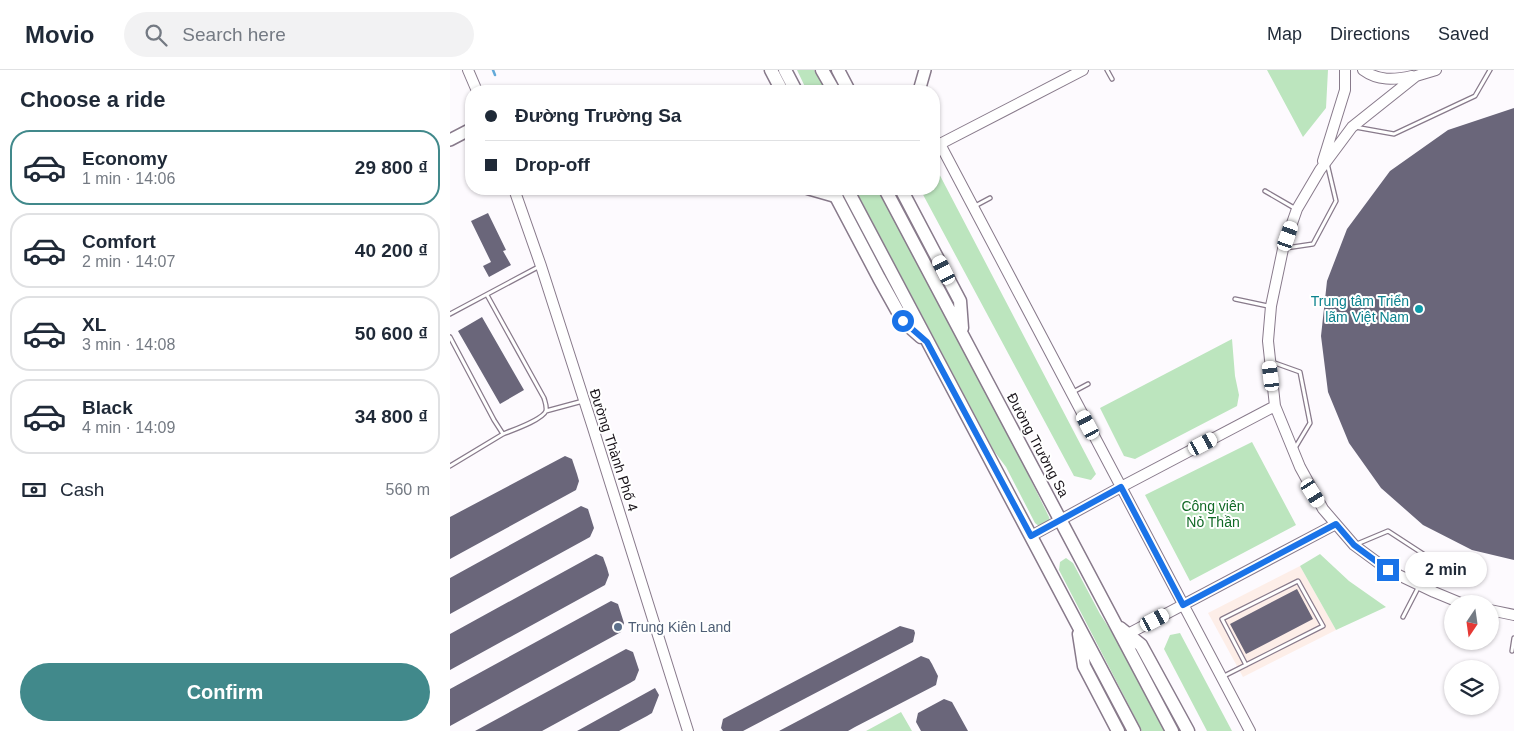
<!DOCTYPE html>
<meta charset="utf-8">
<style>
:root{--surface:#fff;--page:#f2f2f3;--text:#1f2937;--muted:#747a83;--line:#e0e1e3;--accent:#41898b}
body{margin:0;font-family:Helvetica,sans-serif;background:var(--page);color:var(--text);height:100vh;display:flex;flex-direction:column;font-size:19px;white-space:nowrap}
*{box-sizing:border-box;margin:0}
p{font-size:16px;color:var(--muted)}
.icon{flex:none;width:28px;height:28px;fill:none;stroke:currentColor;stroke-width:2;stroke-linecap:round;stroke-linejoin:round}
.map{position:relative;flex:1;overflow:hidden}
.details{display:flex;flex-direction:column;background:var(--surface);width:450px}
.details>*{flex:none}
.hud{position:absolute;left:15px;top:15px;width:475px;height:110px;border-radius:20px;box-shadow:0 1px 4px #0004;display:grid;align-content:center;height:110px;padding:0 20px;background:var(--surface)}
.needle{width:32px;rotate:193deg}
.fabs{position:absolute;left:994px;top:525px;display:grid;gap:10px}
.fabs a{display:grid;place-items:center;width:55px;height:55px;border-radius:50%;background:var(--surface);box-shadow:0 1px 4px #0004;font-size:25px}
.end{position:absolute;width:22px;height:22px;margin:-11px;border:6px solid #1a73e8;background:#fff;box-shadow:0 0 0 2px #fff}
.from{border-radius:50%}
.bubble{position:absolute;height:35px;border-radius:18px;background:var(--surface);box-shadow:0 1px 4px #0004;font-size:16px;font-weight:800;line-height:35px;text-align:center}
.car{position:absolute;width:15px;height:30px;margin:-15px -8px;border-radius:6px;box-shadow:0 0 4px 1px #0007;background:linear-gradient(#fff 24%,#345 0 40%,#fff 0 76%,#345 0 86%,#fff 0)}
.hud b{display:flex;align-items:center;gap:18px;height:48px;font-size:19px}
.hud b+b{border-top:1px solid var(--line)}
.hud i{width:12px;height:12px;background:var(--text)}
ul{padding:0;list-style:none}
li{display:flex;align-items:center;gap:15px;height:75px;margin:0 10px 8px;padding:0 10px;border:2px solid var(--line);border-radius:20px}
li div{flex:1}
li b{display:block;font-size:19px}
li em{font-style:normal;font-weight:800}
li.active{border-color:var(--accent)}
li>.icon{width:45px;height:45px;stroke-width:1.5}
h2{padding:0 20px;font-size:22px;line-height:60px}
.pay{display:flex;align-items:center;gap:12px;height:55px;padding:0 20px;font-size:19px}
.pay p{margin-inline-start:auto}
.action{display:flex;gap:10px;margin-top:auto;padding:10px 20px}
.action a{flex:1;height:58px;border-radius:30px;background:var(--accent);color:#fff;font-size:20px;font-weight:800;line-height:58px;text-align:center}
header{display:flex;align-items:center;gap:30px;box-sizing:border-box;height:70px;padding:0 25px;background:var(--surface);border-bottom:1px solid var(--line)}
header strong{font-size:24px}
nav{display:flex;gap:28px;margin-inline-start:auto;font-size:18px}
.search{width:350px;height:45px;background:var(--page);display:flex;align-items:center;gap:12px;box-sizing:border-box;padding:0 18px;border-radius:28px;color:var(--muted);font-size:19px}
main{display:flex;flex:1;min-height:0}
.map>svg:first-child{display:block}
.industrial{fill:#fdeee8}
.green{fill:#bce5be}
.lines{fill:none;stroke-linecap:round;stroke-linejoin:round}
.stream{stroke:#63aad9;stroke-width:2.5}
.building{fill:#6a667a}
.lane-casing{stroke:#887a8b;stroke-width:5.5}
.secondary-casing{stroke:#887a8b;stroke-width:12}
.primary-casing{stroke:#887a8b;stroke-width:14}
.highway-casing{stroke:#887a8b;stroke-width:15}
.lane{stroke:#fff;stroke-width:3}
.secondary{stroke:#fff;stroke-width:10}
.primary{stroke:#fff;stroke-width:11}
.highway{stroke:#fff;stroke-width:12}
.route{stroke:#1a73e8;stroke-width:6}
.culture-dot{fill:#0f9aa8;stroke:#fff;stroke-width:2}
.service-dot{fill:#5c6f8a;stroke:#fff;stroke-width:2}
.labels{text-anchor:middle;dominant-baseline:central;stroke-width:4;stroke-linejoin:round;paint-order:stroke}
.culture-label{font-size:14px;fill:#0d838f;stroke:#fff;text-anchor:end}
.street-label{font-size:14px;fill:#181219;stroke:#fff}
.park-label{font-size:14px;fill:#106925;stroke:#fff}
.service-label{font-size:14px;fill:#4e5e75;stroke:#fff;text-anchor:start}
</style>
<header>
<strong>Movio</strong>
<div class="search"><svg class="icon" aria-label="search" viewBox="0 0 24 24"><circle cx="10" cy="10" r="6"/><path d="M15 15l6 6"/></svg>Search here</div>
<nav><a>Map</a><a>Directions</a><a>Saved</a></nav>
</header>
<main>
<section class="details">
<h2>Choose a ride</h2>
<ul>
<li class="active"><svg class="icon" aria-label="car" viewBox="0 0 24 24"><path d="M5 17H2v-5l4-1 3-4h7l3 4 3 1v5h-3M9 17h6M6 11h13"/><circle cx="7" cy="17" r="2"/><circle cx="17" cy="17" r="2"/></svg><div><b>Economy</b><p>1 min · 14:06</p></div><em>29 800 ₫</em></li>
<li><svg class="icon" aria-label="car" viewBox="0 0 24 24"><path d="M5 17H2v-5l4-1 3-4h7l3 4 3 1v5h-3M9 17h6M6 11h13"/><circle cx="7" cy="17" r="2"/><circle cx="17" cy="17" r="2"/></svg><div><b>Comfort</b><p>2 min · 14:07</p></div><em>40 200 ₫</em></li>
<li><svg class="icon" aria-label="car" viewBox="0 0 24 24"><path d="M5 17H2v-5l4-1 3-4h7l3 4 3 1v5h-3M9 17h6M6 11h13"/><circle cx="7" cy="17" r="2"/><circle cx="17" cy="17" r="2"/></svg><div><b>XL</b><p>3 min · 14:08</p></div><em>50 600 ₫</em></li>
<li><svg class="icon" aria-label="car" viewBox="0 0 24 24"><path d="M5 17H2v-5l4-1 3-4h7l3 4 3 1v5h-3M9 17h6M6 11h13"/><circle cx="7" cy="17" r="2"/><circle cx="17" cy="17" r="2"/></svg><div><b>Black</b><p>4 min · 14:09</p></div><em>34 800 ₫</em></li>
</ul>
<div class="pay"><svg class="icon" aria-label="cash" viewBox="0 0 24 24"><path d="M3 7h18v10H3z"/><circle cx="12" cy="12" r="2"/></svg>Cash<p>560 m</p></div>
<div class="action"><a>Confirm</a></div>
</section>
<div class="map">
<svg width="1064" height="661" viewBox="0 0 1064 661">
<rect width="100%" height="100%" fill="#fdfafe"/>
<path class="industrial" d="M850,496L886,560L793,607L758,543Z"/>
<path class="green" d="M347,0H364L376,21H357Z
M817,0H878L876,38L853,67Z
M484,94L646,404L641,410L624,406L470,119H484Z
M405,119H428L551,349L599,447L600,451L590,457L585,453L556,397L544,381Z
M782,269L785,306L789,325L787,336L685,389L674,386L650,338Z
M802,372L846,455L740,511L695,425Z
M870,484L899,511L936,537L886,560L850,496Z
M616,488L623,493L650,544L674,581L716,661H692L609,500L610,492Z
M730,563L782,661H757L714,579L720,565Z
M451,642L462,661H416Z"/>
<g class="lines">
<path class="stream" d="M43,0L45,5"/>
</g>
<path class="building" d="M1064,38V490L1022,480L973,455L931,418L899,373L878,322L871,266L877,211L897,159L940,101L998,60Z
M38,143L56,180L53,181L61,195L39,207L33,196L41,192L21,151Z
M32,247L74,320L50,334L8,261Z
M115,386L122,389L127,404L129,411L126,420L0,489V447Z
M131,436L138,439L144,458L140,467L0,544V508Z
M146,484L153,487L157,498L159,505L155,515L0,600V564Z
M847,519L863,549L796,584L780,554Z
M161,531L168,534L174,553L171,562L0,656V619Z
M450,556L464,560L465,563L463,572L293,661H273L271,658L273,649Z
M176,579L183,582L189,600L185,610L180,613L92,661H25Z
M471,586L479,589L482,594L488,606L486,615L405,657L398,661H329Z
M205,618L209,625L202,643L197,646L169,661H127Z
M494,629L502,632L518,661H471L466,652L468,643Z"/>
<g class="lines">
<defs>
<path id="lane" d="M657,0L662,9
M905,57L944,64L1025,26L1040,0
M815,121L846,139
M525,136L540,128
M836,178L863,174L886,131L877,93
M37,225L94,328C95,332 97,336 96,341C92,350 63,360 53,364
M785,229L818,236
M0,244L90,196
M0,267L44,350L53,364L0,396
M822,292L850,302L860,353L845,378
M623,322L638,314
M96,341L133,331
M907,474L938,461L981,489L983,519
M953,547L969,516
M1062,581L1064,568
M774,606L873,556L848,511L772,549L796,595"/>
<path id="secondary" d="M18,0L27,21
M633,0L490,74L800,661
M913,0C928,11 944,10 962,6
M986,0L966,6L902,57L870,100L847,139L833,179L821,236L818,271L825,336L850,397L873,439L904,475L938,500L984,522L1013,534
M873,91L895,20V0
M64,119L91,196L143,358L238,661
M581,466L671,417L825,336
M1040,540L1064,545
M678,564L886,454"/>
<path id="primary" d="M469,21L475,0
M0,70L21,59
M359,119L387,127"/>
<path id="highway" d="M321,0L332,21
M335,0L346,21
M372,0L384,21
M388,0L399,21
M382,119L429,208L453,251L471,267
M397,119L684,661
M435,119L722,661
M451,119L510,231L512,258
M670,558L691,575L738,661
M629,564L634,596L668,661"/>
</defs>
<use href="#lane" class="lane-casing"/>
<use href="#secondary" class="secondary-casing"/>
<use href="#primary" class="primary-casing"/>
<use href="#highway" class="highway-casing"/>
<use href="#lane" class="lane"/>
<use href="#secondary" class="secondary"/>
<use href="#primary" class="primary"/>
<use href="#highway" class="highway"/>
</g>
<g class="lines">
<path class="route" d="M453,251L477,272L581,466L671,417L733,535L886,454L904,475L938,500"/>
</g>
<circle class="culture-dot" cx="969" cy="239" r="5"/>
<circle class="service-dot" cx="168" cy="557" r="5"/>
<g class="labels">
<g class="culture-label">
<text x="959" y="231">Trung tâm Triển<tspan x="959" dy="16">lãm Việt Nam</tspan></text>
</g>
<g class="street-label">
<text transform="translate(588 375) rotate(62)">Đường Trường Sa</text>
<text transform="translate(164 380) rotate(72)">Đường Thành Phố 4</text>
</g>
<g class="park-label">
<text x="763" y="436">Công viên<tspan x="763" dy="16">Nỏ Thần</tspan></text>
</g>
<g class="service-label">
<text x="178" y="557">Trung Kiên Land</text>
</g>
</g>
</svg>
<div class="fabs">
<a><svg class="needle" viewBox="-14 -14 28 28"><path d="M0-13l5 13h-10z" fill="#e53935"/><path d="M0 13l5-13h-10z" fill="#747a83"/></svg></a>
<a><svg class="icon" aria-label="layers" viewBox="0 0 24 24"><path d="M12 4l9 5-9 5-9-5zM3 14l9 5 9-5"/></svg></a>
</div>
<i class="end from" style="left:453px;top:251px"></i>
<i class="end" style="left:938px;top:500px"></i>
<div class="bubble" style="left:955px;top:482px;width:82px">2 min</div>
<i class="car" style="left:838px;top:166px;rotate:19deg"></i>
<i class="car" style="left:494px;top:200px;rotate:333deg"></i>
<i class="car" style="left:821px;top:306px;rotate:353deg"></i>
<i class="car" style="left:638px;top:355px;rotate:332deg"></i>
<i class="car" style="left:753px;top:374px;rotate:62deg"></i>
<i class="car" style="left:863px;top:423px;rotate:148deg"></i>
<i class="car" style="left:705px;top:550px;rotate:62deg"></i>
<div class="hud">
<b><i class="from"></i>Đường Trường Sa</b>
<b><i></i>Drop-off</b>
</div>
</div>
</main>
